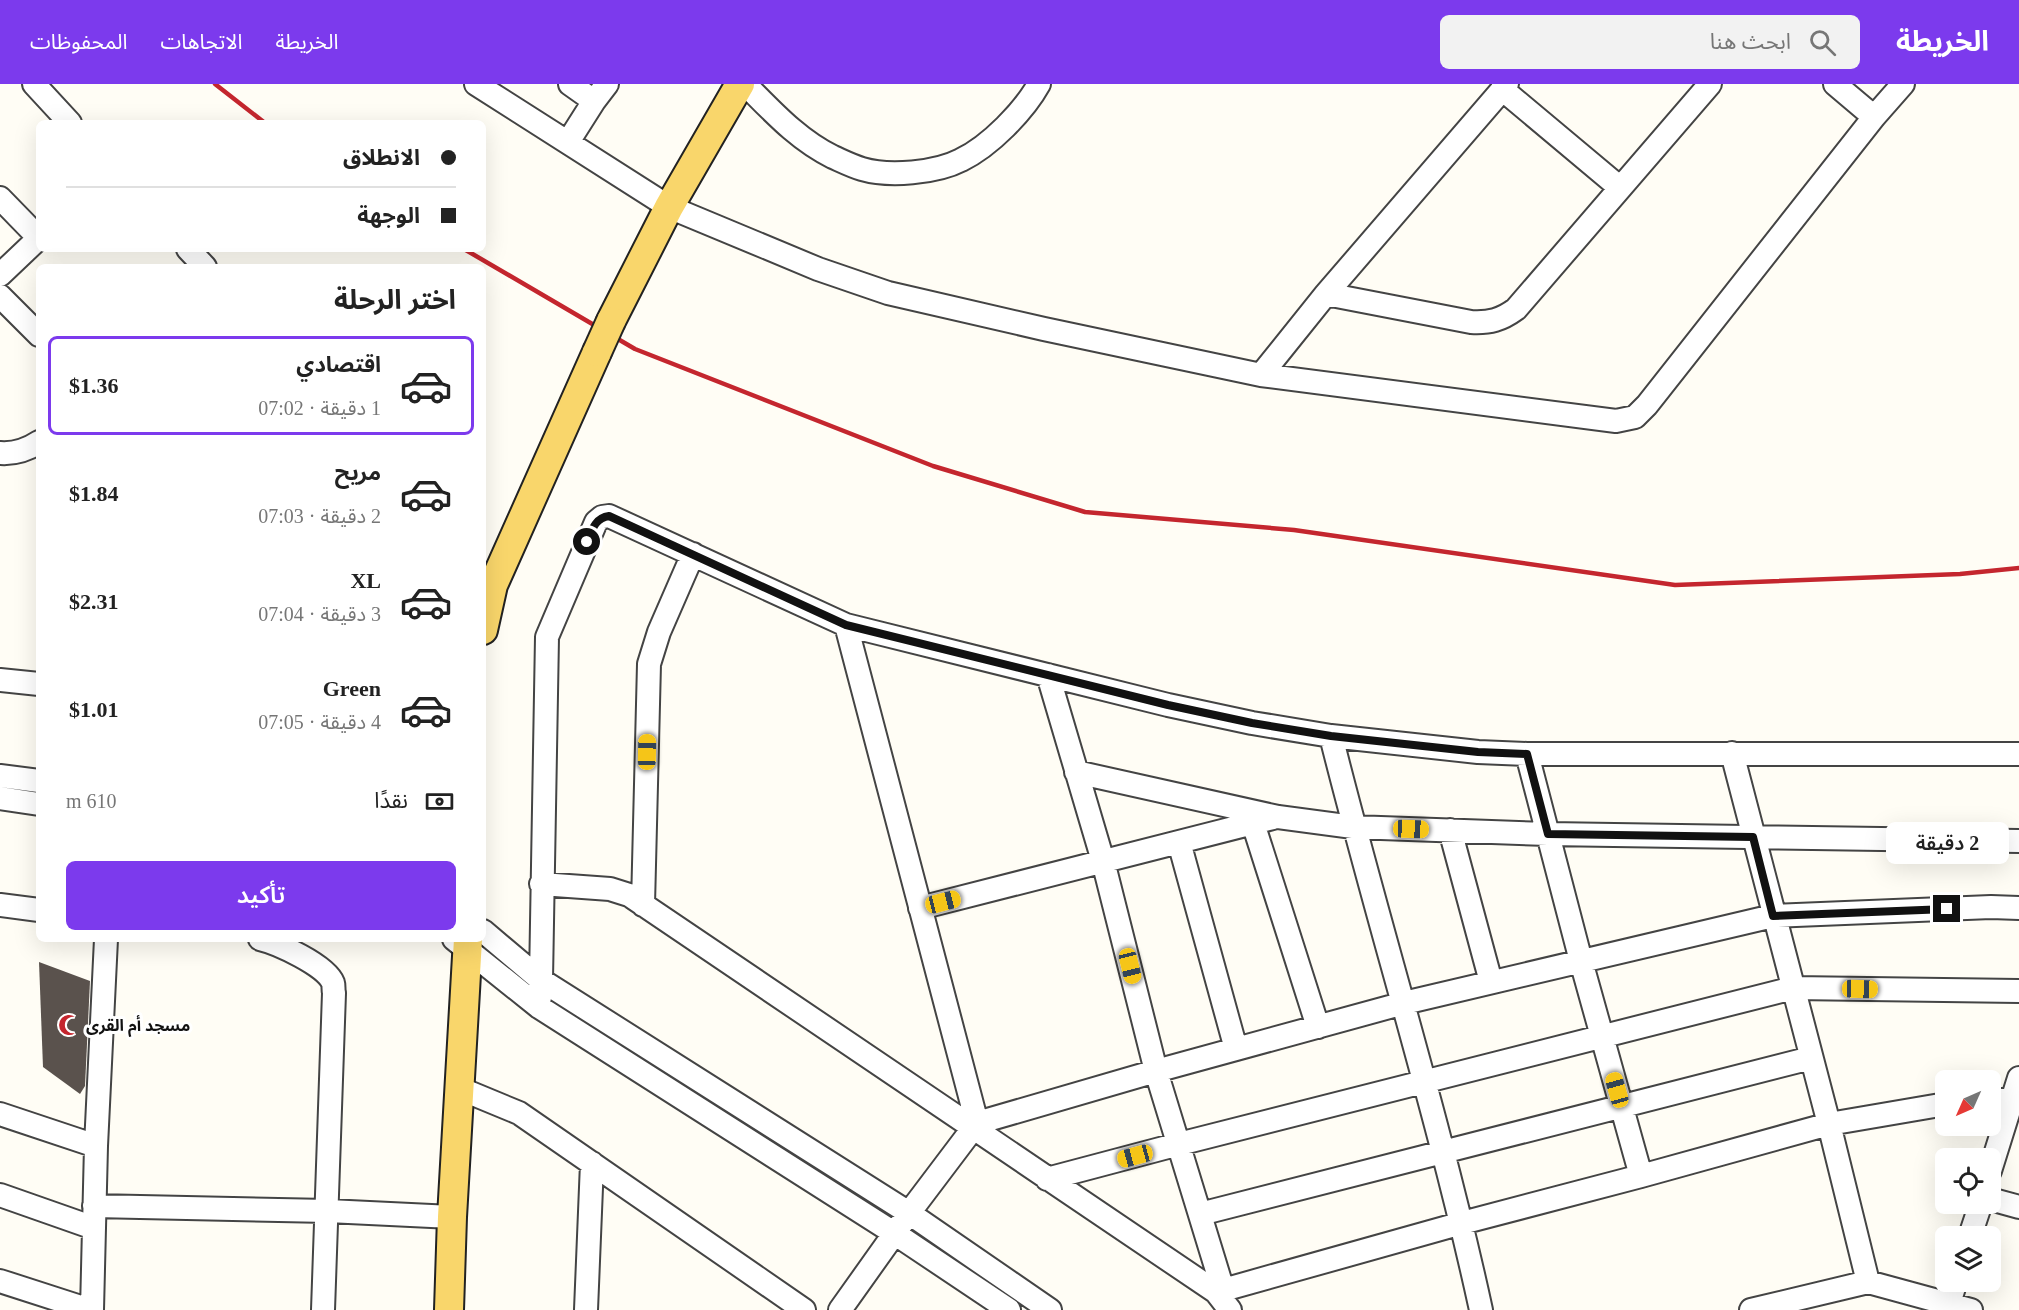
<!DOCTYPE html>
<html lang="ar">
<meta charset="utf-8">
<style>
:root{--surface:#fff;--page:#f2f2f2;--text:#222;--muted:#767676;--line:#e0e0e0;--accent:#7c3aed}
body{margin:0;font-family:"Times New Roman","Noto Sans Arabic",serif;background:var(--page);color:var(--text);direction:rtl;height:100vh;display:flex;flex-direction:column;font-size:22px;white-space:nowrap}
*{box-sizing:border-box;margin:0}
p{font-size:20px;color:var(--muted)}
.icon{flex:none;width:33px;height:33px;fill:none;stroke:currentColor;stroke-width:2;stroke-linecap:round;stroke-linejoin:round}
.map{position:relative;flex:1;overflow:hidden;direction:ltr}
.panel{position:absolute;left:36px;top:180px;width:450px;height:678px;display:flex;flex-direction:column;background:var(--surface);border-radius:9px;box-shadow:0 6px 24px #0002;direction:rtl}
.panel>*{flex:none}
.hud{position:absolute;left:36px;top:36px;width:450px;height:132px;border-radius:9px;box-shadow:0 6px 24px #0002;direction:rtl;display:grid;align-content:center;height:132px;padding:0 30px;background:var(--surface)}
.needle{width:39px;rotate:225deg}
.fabs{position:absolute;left:1935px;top:986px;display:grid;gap:12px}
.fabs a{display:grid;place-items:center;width:66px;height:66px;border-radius:9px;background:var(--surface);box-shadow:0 6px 24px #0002;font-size:30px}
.end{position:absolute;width:27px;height:27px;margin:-14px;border:8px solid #111;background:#fff;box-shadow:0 0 0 3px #fff}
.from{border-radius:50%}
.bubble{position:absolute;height:42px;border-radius:9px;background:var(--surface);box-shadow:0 6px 24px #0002;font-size:20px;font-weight:600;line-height:42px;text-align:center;direction:rtl}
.car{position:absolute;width:18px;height:36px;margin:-18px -9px;border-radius:8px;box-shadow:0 0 4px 2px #0007;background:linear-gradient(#f5c518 24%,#345 0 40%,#f5c518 0 76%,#345 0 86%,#f5c518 0)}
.hud b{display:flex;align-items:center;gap:21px;height:57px;font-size:22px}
.hud b+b{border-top:2px solid var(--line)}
.hud i{width:15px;height:15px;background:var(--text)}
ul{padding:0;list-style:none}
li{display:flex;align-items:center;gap:18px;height:99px;margin:0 12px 9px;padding:0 18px;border:3px solid transparent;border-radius:9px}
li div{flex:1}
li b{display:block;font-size:22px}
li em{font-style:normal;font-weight:600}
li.current{border-color:var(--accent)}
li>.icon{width:54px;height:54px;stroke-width:1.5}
h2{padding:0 30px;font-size:27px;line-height:72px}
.pay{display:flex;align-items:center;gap:15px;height:66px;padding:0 30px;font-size:22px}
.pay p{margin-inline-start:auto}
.primary-button{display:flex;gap:12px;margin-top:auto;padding:12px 30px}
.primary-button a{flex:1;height:69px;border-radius:9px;background:var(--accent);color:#fff;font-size:24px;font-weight:600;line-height:69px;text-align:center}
header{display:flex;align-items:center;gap:36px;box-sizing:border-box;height:84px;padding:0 30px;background:var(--accent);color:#fff}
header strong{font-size:28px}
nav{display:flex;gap:33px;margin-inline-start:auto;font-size:21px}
.search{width:420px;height:54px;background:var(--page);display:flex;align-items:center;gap:15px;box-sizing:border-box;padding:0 21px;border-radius:9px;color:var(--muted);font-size:22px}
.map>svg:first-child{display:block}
.building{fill:#5a524d}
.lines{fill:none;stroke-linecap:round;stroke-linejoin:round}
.minor-casing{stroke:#444;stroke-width:26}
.major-casing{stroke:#222;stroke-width:32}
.minor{stroke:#fff;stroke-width:22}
.major{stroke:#f9d66b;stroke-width:28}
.rail{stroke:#c4262e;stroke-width:4.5}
.major-bridge-casing{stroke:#222;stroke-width:32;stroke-linecap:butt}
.major-bridge{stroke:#f9d66b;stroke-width:28}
.route{stroke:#111;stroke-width:8}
.labels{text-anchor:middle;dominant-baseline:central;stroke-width:6;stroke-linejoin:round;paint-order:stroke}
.poi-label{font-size:16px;font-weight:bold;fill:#111;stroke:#fff;text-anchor:start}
</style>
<header>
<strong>الخريطة</strong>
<div class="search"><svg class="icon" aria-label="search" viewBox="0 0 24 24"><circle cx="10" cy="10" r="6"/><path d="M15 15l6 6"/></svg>ابحث هنا</div>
<nav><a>الخريطة</a><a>الاتجاهات</a><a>المحفوظات</a></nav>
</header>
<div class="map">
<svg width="2019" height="1226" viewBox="0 0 2019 1226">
<rect width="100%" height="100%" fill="#fffdf5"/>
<path class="building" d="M39,878L90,897L85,1002L80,1010L43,983Z"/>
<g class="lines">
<defs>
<path id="minor" d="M34,0L70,39
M476,0L669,123L818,185L888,209L1044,245L1261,291L1616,337L1635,333L1647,321L1874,33L1903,0
M570,0L594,17L607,0
M745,0C772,27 798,56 833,73C842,77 852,82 862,85C889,93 936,89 961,76C990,62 1024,27 1039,0
M1835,0L1874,33
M1502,5L1619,103
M568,58L594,17
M0,114L39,154
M188,165L205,183
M0,191L39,154
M1326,210L1471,238C1490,239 1501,236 1516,225L1710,0
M0,212L39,251
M1261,291L1326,210L1507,0
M0,369C14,370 27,366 39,358
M1048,591L1103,777L1156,987L1223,1206
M0,596L39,600
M1331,652C1379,844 1439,1033 1481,1226
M1732,669L1829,1040L1868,1198
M1527,670L1581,877L1641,1092
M1076,688L1278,733L1353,743L1548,750L2019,757
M0,692L39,697
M0,714L39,720
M1253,739L1318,943
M1450,746L1491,898
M1179,758L1236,965
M541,800L610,805L629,811L1216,1208L1462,1139L1641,1092L1829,1040L1946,1020
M0,821L39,826
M643,821L649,580L659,548L693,470
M920,824L1273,734
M483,847L541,896L909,1129L1050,1226
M260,855C277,859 326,881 333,899C334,902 333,905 334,909L323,1226
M454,855L539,923L894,1149L1009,1226
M539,923L541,896L547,553L596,438L602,433L609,432L846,541L1168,621L1252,639L1331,652L1478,668L1527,670H2019
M461,1005L519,1029L804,1226
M1990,1016H2019
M0,1030L96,1062
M977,1039L1156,987L1404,919L1773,832L1991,823L2019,824
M1990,1087L2019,994
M1047,1095L1179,1060L1793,904L2019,907
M0,1111L94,1144
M1990,1115L2019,1123
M94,1122L328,1127L452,1133
M1200,1130L1811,974
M1970,1152L1981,1119
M0,1197L90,1226
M1216,1208L1230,1226
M92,1226L96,1062L106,855
M586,1226L592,1079
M840,1226L909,1129L977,1039L846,541
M1751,1226L1868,1198L1971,1226
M1947,1226L1956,1197"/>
<path id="major" d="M611,237L669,123L740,0
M483,546L493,501L597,268
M449,1226L452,1133L468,855"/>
</defs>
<use href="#minor" class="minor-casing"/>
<use href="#major" class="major-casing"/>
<use href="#minor" class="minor"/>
<use href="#major" class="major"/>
<path class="rail" d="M215,0L265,39
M464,165L635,265L933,382L1085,428L1294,446L1675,501L1960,490L2019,484"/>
<defs>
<path id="major-bridge" d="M597,268L611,237"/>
</defs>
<use href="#major-bridge" class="major-bridge-casing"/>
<use href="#major-bridge" class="major-bridge"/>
</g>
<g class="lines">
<path class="route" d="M587,458C592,446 595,434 609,432L846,541L1168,621L1252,639L1331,652L1478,668L1527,670L1548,750L1753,753L1773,832L1947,825"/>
</g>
<defs>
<symbol id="mosque-bare" viewBox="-9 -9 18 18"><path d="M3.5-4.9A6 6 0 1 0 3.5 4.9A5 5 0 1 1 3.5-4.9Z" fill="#c4262e" stroke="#fff" stroke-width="2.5" paint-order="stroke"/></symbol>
</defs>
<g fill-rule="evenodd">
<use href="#mosque-bare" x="54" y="926" width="30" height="30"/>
</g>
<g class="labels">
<g class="poi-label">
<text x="86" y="941">مسجد أم القرى</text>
</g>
</g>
</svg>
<div class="fabs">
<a><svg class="needle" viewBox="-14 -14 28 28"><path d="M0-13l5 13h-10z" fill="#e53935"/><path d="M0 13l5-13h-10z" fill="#767676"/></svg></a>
<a><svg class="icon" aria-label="locate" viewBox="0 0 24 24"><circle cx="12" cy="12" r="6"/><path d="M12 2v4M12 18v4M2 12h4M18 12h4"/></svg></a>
<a><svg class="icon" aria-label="layers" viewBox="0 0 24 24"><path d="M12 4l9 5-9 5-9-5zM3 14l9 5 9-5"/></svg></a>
</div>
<i class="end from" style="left:587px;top:458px"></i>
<i class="end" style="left:1947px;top:825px"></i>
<div class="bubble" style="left:1886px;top:738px;width:123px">2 دقيقة</div>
<i class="car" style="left:647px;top:668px;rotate:1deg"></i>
<i class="car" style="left:1411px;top:745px;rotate:92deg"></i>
<i class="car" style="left:943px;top:818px;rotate:76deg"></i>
<i class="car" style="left:1130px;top:882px;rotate:166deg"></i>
<i class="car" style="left:1860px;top:905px;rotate:91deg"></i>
<i class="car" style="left:1617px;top:1006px;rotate:344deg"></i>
<i class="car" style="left:1135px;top:1072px;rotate:255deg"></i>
<div class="hud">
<b><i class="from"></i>الانطلاق</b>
<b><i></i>الوجهة</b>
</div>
<section class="panel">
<h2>اختر الرحلة</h2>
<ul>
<li class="current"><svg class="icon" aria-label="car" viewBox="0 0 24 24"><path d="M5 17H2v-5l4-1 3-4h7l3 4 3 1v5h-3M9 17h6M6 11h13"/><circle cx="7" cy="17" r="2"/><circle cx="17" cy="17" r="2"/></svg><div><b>اقتصادي</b><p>1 دقيقة · 07:02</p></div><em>$1.36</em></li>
<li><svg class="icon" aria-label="car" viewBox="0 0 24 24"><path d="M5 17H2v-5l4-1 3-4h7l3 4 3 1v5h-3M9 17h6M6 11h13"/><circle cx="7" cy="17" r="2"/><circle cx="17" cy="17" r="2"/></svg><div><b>مريح</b><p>2 دقيقة · 07:03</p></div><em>$1.84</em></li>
<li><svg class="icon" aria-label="car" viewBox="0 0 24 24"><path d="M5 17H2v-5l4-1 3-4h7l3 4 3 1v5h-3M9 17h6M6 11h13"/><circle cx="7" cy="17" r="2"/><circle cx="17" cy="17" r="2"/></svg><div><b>XL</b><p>3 دقيقة · 07:04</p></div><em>$2.31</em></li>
<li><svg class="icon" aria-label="car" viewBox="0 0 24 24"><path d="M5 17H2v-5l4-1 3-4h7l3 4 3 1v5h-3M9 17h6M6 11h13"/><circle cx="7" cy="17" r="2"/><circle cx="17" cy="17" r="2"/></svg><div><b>Green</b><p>4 دقيقة · 07:05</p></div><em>$1.01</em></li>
</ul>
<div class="pay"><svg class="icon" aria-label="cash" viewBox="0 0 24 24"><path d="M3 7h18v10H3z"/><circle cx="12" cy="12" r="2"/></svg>نقدًا<p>610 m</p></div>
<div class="primary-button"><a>تأكيد</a></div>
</section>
</div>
